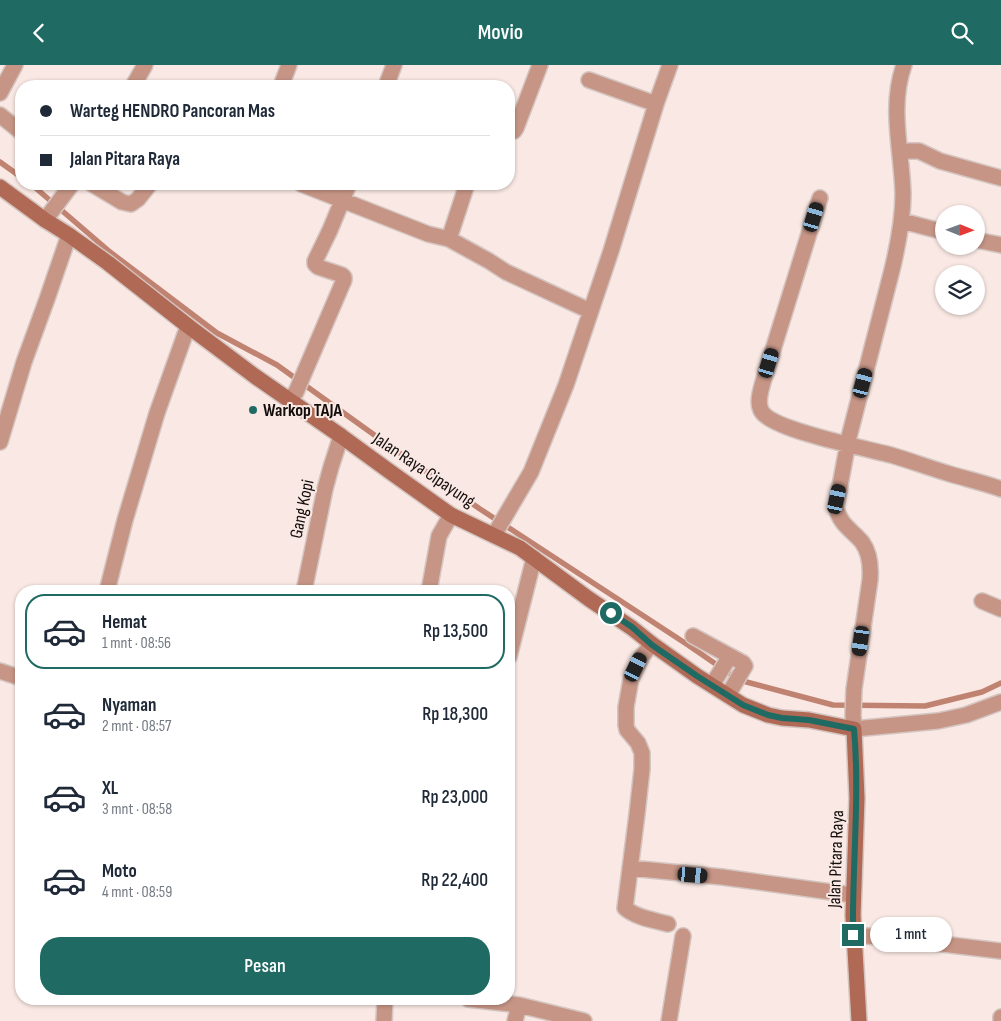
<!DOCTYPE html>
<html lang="id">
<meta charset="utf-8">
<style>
:root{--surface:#fff;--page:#f2f2f3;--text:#1f2937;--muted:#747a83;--line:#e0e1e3;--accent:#1f6a63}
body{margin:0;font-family:"Sofia Sans Condensed",sans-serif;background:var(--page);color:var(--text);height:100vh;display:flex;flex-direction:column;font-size:19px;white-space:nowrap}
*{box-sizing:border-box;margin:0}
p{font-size:16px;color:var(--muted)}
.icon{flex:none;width:28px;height:28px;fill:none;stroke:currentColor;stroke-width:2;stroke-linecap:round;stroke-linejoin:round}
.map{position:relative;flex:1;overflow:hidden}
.side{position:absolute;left:15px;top:520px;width:500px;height:420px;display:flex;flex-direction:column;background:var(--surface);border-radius:20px;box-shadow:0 1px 4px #0004}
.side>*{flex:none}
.banner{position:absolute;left:15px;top:15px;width:500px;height:110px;border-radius:20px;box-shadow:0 1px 4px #0004;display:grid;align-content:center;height:110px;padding:0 25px;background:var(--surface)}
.needle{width:32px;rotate:91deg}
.buttons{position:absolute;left:935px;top:140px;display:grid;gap:10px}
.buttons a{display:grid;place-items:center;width:50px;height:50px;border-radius:50%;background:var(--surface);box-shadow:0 1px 4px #0004;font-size:25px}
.end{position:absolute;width:22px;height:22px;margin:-11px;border:6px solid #1f6a63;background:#fff;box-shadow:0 0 0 2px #fff}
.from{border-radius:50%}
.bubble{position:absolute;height:35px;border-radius:18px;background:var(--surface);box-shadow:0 1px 4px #0004;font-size:16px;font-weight:600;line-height:35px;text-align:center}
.car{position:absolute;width:15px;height:30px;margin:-15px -8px;border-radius:6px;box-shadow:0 0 4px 1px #0007;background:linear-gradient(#222 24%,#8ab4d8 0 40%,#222 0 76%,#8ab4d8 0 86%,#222 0)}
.banner b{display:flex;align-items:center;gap:18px;height:48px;font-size:19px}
.banner b+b{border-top:1px solid var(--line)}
.banner i{width:12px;height:12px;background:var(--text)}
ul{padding:9px 0 0;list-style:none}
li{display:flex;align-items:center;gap:15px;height:75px;margin:0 10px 8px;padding:0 15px;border:2px solid transparent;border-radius:20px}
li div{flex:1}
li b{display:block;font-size:19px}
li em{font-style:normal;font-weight:600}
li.selected{border-color:var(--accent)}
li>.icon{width:45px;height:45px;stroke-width:1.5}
.action{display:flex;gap:10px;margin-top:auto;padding:10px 25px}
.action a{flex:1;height:58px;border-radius:20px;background:var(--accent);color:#fff;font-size:20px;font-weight:600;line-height:58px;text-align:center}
header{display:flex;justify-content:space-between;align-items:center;height:65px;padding:0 25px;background:var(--accent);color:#fff;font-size:22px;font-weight:600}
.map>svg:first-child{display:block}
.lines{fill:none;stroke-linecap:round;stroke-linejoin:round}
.stream{stroke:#c08371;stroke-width:5.5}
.minor-casing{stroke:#d4c5c0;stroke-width:18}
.tertiary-casing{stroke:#d4c5c0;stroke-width:18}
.secondary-casing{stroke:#d4c5c0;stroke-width:18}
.minor{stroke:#c69586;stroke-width:15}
.tertiary{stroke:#c69586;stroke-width:15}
.secondary{stroke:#af6955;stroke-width:15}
.route{stroke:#1f6a63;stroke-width:6}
.poi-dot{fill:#1f6a63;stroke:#f9e8e3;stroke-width:2}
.labels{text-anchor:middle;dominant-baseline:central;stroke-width:4;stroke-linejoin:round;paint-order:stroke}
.poi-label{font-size:18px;font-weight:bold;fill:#120d0b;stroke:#f9e8e3;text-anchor:start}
.street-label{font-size:18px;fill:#120d0b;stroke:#f9e8e3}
</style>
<header><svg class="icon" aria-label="back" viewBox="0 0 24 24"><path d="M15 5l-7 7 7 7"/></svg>Movio<svg class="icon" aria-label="search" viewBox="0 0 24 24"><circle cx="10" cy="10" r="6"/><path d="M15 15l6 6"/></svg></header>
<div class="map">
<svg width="1001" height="956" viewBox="0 0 1001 956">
<rect width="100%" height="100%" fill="#f9e8e3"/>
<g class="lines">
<path class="stream" d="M0,97L21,112
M31,119L110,187L217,268L277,300L391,382L480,444L688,580L739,615L833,640L925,641L982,627L1001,618"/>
<defs>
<path id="minor" d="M589,15L656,39
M133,21L145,0
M281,21L289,0
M386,21L394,0
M0,28L15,0
M0,50L21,67
M509,68L514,66L516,63L540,0
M900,88L909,86H919L940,96L1001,113
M92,119L122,137L131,139L138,134L150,119
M301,119L428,169L449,174L489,196L506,207L590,246
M820,133L763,317C761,325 756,338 762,347C773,365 868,384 891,390C911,396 930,403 950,409C967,414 984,418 1001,424
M45,155L72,119
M902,156L944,167
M449,174L467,119
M976,175L1001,180
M289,335L296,327L344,215V212L342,210L318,202L315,199V196L330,165L349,119
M0,377L24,297L47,234L69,170
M494,470L531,407L566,320L611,186L656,39L670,0
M107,526L125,455L157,348L188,261
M304,526L325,424L331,402L341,371
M429,526L439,471L451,450
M982,536L1001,544
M693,571L743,598L745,601L728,630
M652,579L642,591L631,614L626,642V660L627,665L638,678L642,688V704L637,749L625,843C637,853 654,855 668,859
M509,592L534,493
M0,606L21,613
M712,620L730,591
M854,664L853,650L854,624L870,515C871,502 870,488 862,477C851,464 840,460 836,442L849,372L892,205C898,180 903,156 903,129C902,86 889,42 904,0
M630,803L722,812L853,830
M853,870L892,873L1001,886
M468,934L519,940L584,956
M384,956L385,934
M515,956L519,940
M669,956L683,871
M1001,956V952"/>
<path id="tertiary" d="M854,664L938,656L966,650L1001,637"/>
<path id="secondary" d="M0,122L45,155L69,170L108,198L188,261L256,312L341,371L389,406L451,450L520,483L589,534L632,563L652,579L697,611L743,640L768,650L782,653L809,655L854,664L857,733L853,850L859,956"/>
</defs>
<use href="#minor" class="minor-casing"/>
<use href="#tertiary" class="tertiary-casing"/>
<use href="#secondary" class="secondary-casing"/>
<use href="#minor" class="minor"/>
<use href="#tertiary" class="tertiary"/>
<use href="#secondary" class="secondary"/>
</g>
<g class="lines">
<path class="route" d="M611,548L632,562L652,580L697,611L743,640L768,650L782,653L809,655L854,664C860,732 852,801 853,870"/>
</g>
<circle class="poi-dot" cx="253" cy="345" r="5"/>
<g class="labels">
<g class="poi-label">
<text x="263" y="345">Warkop TAJA</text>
</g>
<g class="street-label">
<text transform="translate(424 405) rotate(34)">Jalan Raya Cipayung</text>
<text transform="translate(302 444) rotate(-78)">Gang Kopi</text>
<text transform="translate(836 794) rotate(-88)">Jalan Pitara Raya</text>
</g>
</g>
</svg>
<div class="buttons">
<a><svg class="needle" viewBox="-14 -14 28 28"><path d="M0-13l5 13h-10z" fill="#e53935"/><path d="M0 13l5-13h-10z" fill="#747a83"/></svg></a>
<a><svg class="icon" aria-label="layers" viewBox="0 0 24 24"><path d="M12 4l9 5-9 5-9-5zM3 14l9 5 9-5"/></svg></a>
</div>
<i class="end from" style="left:611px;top:548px"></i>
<i class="end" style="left:853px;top:870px"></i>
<div class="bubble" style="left:870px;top:852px;width:82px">1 mnt</div>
<i class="car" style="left:814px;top:152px;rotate:17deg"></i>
<i class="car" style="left:769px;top:298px;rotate:17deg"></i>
<i class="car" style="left:863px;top:318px;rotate:15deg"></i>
<i class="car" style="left:837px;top:434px;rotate:12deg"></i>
<i class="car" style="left:861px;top:576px;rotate:188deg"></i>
<i class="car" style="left:636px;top:602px;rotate:26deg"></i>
<i class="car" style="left:693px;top:810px;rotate:95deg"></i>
<div class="banner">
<b><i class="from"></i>Warteg HENDRO Pancoran Mas</b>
<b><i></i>Jalan Pitara Raya</b>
</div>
<section class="side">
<ul>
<li class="selected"><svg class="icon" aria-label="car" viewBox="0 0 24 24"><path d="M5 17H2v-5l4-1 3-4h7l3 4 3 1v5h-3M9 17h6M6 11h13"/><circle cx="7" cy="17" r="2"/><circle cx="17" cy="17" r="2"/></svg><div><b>Hemat</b><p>1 mnt · 08:56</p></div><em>Rp 13,500</em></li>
<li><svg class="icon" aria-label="car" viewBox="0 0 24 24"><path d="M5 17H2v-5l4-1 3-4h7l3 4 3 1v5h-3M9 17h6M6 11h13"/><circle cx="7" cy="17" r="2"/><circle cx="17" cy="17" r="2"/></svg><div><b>Nyaman</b><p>2 mnt · 08:57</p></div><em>Rp 18,300</em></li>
<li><svg class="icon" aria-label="car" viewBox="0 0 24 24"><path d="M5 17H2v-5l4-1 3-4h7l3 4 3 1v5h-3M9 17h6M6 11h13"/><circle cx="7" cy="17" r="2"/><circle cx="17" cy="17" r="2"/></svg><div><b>XL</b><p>3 mnt · 08:58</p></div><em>Rp 23,000</em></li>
<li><svg class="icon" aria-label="car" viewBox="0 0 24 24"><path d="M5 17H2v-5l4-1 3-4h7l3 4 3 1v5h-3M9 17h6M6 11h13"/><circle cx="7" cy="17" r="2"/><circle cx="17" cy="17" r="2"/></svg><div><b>Moto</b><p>4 mnt · 08:59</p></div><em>Rp 22,400</em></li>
</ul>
<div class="action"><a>Pesan</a></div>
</section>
</div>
